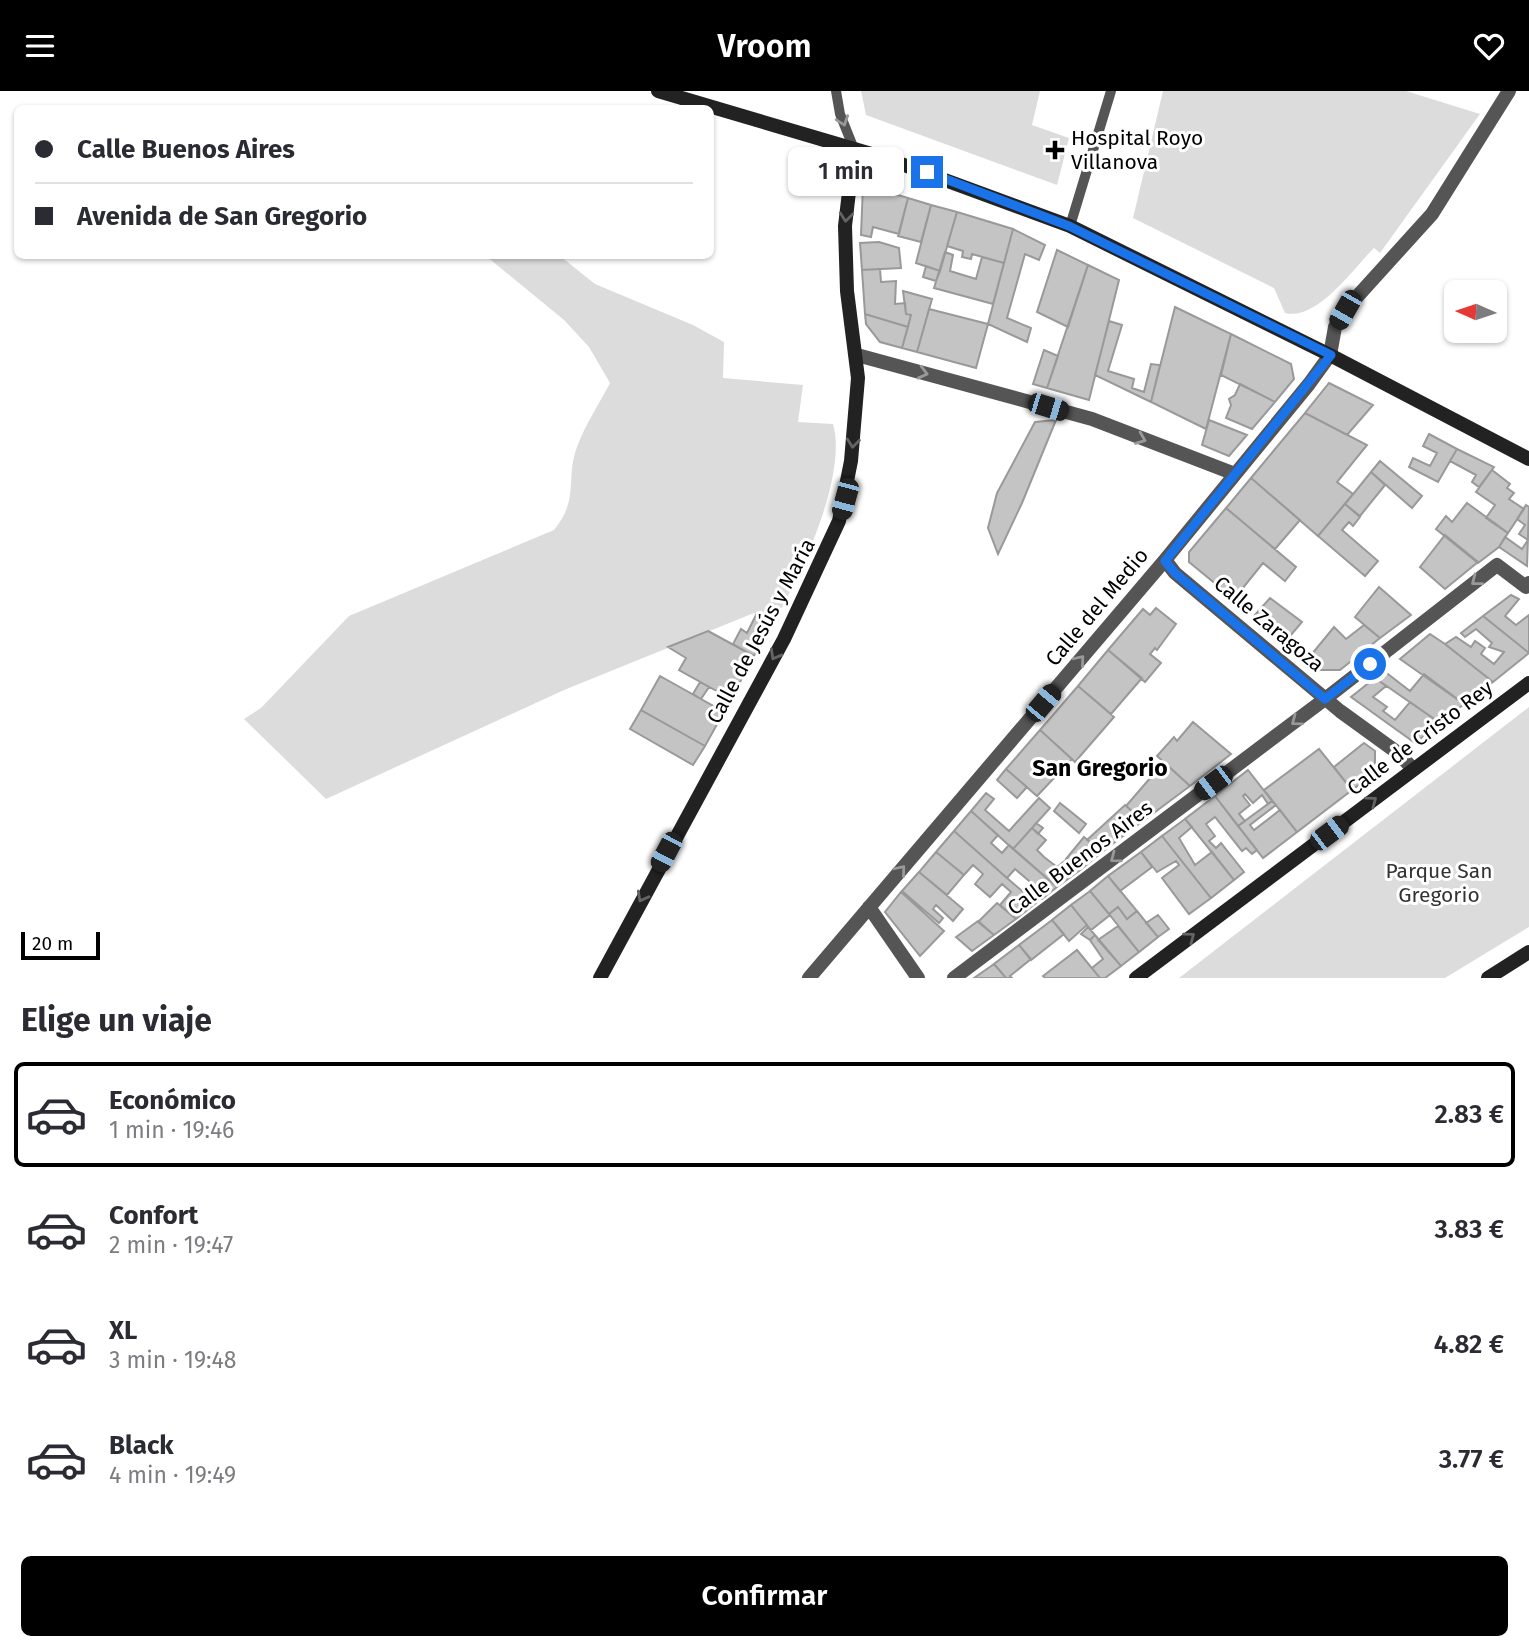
<!DOCTYPE html>
<html lang="es">
<meta charset="utf-8">
<style>
:root{--surface:#fff;--page:#f2f2f3;--text:#2b2b33;--muted:#7c7c81;--line:#e1e1e2;--accent:#000}
body{margin:0;font-family:"Fira Sans",sans-serif;background:var(--page);color:var(--text);height:100vh;display:flex;flex-direction:column;font-size:26px;white-space:nowrap}
*{box-sizing:border-box;margin:0}
p{font-size:23px;color:var(--muted)}
.icon{flex:none;width:38px;height:38px;fill:none;stroke:currentColor;stroke-width:2;stroke-linecap:round;stroke-linejoin:round}
.map{position:relative;height:887px;overflow:hidden}
.drawer{display:flex;flex-direction:column;background:var(--surface);flex:1}
.drawer>*{flex:none}
.top-card{position:absolute;left:14px;top:14px;width:700px;height:154px;border-radius:10px;box-shadow:0 2px 5px #0004;display:grid;align-content:center;height:154px;padding:0 21px;background:var(--surface)}
.needle{width:46px;rotate:273deg}
.fabs{position:absolute;left:1444px;top:189px;display:grid;gap:14px}
.fabs a{display:grid;place-items:center;width:63px;height:63px;border-radius:10px;background:var(--surface);box-shadow:0 2px 5px #0004;font-size:35px}
.scale{position:absolute;left:21px;bottom:18px;width:79px;box-sizing:border-box;padding-left:7px;border:4px solid #000;border-top:0;font-size:19px;line-height:24px;white-space:nowrap;color:#000;-webkit-text-stroke:5px #fff;paint-order:stroke}
.end{position:absolute;width:32px;height:32px;margin:-16px;border:9px solid #1a73e8;background:#fff;box-shadow:0 0 0 4px #fff}
.from{border-radius:50%}
.bubble{position:absolute;height:49px;border-radius:10px;background:var(--surface);box-shadow:0 2px 5px #0004;font-size:23px;font-weight:600;line-height:49px;text-align:center}
.car{position:absolute;width:21px;height:42px;margin:-21px -10px;border-radius:9px;box-shadow:0 0 5px 2px #0007;background:linear-gradient(#222 24%,#8ab4d8 0 40%,#222 0 76%,#8ab4d8 0 86%,#222 0)}
.top-card b{display:flex;align-items:center;gap:24px;height:66px;font-size:26px}
.top-card b+b{border-top:2px solid var(--line)}
.top-card i{width:18px;height:18px;background:var(--text)}
ul{padding:0;list-style:none}
li{display:flex;align-items:center;gap:21px;height:105px;margin:0 14px 10px;padding:0 7px;border:4px solid transparent;border-radius:10px}
li div{flex:1}
li b{display:block;font-size:26px}
li em{font-style:normal;font-weight:600}
li.on{border-color:var(--accent)}
li>.icon{width:63px;height:63px;stroke-width:1.5}
h2{padding:0 21px;font-size:32px;line-height:84px}
.action{display:flex;gap:14px;margin-top:auto;padding:14px 21px}
.action a{flex:1;height:80px;border-radius:10px;background:var(--accent);color:#fff;font-size:28px;font-weight:600;line-height:80px;text-align:center}
header{display:flex;justify-content:space-between;align-items:center;height:91px;padding:0 21px;background:var(--accent);color:#fff;font-size:32px;font-weight:600}
.map>svg:first-child{display:block}
.green{fill:#dcdcdc}
.building{fill:#c4c4c4;stroke:#999;stroke-width:2}
.lines{fill:none;stroke-linecap:round;stroke-linejoin:round}
.lane{stroke:#555;stroke-width:10}
.street{stroke:#555;stroke-width:14}
.secondary{stroke:#222;stroke-width:14}
.oneway{stroke:#999}
.oneway2{stroke:#646464}
.route{stroke:#1a73e8;stroke-width:9}
.poi-dot{fill:#000;stroke:#fff;stroke-width:2.5}
.labels{text-anchor:middle;dominant-baseline:central;stroke-width:6;stroke-linejoin:round;paint-order:stroke}
.poi-label{font-size:21px;fill:#000;stroke:#fff;text-anchor:start}
.street-label{font-size:21px;fill:#000;stroke:#fff}
.park-label{font-size:21px;fill:#333;stroke:#fff}
.neighbourhood-label{font-size:23px;font-weight:bold;fill:#000;stroke:#fff}
</style>
<header><svg class="icon" aria-label="menu" viewBox="0 0 24 24"><path d="M4 6h16M4 12h16M4 18h16"/></svg>Vroom<svg class="icon" aria-label="heart" viewBox="0 0 24 24"><path d="M12 20l-8-8c-3-5 5-10 8-4 3-6 11-1 8 4z"/></svg></header>
<div class="map">
<svg width="1529" height="887" viewBox="0 0 1529 887">
<rect width="100%" height="100%" fill="#fff"/>
<path class="green" d="M861,0H1040L1032,34L1069,47L1057,94L866,24Z
M1163,0H1406L1480,23L1380,162L1374,157C1352,179 1317,230 1285,222L1274,197L1133,127Z
M486,165H560L595,193L693,234L724,251L723,287L803,294L798,331L833,333C848,384 800,487 773,532L754,522L564,599L326,708L244,628L261,617L349,525L554,439C580,407 565,388 577,356C585,334 599,313 610,292L589,256L564,229Z
M1529,616V836L1445,887H1179Z"/>
<path class="building" d="M863,94L908,107L899,143L873,136L871,146L861,144Z
M908,107L931,114L921,151L898,145Z
M931,114L957,121L940,180L916,172Z
M957,121L1013,138L1004,172L972,163L971,168L962,166L963,160L947,155Z
M1013,138L1045,154L1039,169L1025,163L1007,227L1031,237L1027,251L988,233Z
M879,151L899,157L901,177L862,179L860,152Z
M1057,159L1088,174L1068,236L1037,221Z
M945,161L953,164L950,180L976,188L982,166L1004,172L993,213L934,197Z
M1088,174L1119,189L1089,309L1047,297Z
M926,175L940,180L936,190L923,186Z
M880,178L881,191L896,190L895,213L905,212L906,223L911,224L908,236L865,223L862,179Z
M903,200L932,208L917,261L902,257L911,224L906,223Z
M1175,216L1231,243L1206,338L1151,311Z
M929,218L988,233L976,277L917,261Z
M865,223L908,236L902,257L880,251L866,233Z
M1109,230L1122,234L1108,280L1134,288L1132,297L1144,301L1151,273L1160,274L1151,311L1095,284Z
M1231,243L1291,273L1294,288L1275,311L1221,284Z
M1044,259L1058,265L1047,297L1033,293Z
M1329,292L1373,314L1347,344L1305,322Z
M1240,293L1275,311L1252,338L1226,327L1231,314L1229,308L1235,304Z
M1305,322L1367,354L1337,391L1353,403L1318,445L1251,387Z
M1056,329L1022,412L998,463L988,437L997,402L1035,331Z
M1209,329L1247,344L1229,365L1202,354Z
M1429,343L1457,358L1438,391L1409,376L1413,367L1430,375L1437,362L1423,355Z
M1457,358L1494,376L1479,396L1472,391L1476,384L1450,370Z
M1380,370L1422,405L1412,417L1371,381Z
M1492,379L1510,393L1507,397L1514,402L1509,408L1524,418L1508,442L1486,427L1495,414L1476,401Z
M1371,381L1385,394L1360,425L1345,413Z
M1251,387L1300,429L1275,458L1226,417Z
M1467,412L1508,442L1499,456L1478,472L1436,438L1446,425L1452,431Z
M1345,413L1360,426L1353,435L1349,431L1342,439L1378,470L1365,485L1318,445Z
M1526,414L1529,416L1527,475L1499,456L1505,446L1522,458L1528,449L1519,443L1525,434L1517,428Z
M1226,417L1296,476L1285,490L1263,472L1234,508L1189,471V461Z
M1445,444L1478,471L1445,498L1420,476Z
M1379,496L1411,524L1380,547L1355,526Z
M1511,504L1519,508L1505,525L1516,534L1529,524V562L1483,525Z
M1270,507L1302,531L1285,551L1254,525Z
M1156,517L1176,533L1157,559L1155,557L1150,563L1161,572L1145,591L1108,559L1143,518L1150,524Z
M757,522L773,532L754,565L733,553L741,538L747,542Z
M1483,525L1529,562L1493,591L1445,553L1456,546L1471,556L1475,550L1485,557L1481,563L1494,573L1504,561L1489,556L1492,552L1476,538L1465,546L1461,542Z
M1364,534L1380,547L1340,579H1317L1307,569L1334,536L1346,548Z
M708,540L754,565L731,608L679,579L686,567L668,556Z
M1430,543L1445,553L1493,591L1464,613L1400,568Z
M1108,559L1142,587L1111,623L1078,595Z
M1384,580L1410,600L1424,583L1464,613L1440,632L1375,587Z
M660,585L724,621L705,655L641,619Z
M1375,587L1386,595L1373,606L1387,616L1383,620L1395,629L1410,611L1440,632L1415,652L1351,606Z
M700,591L709,596L701,608L693,603Z
M1078,595L1114,626L1075,671L1040,639Z
M641,619L705,655L693,674L630,638Z
M1193,631L1231,663L1190,695L1157,665L1174,646L1177,650Z
M1040,639L1072,668L1037,705L1006,678Z
M1364,652L1375,660V682L1352,699L1334,676Z
M1319,658L1352,699L1297,741L1264,699Z
M1164,671L1190,695L1143,730L1126,715Z
M1006,678L1027,696L1017,707L997,689Z
M1248,679L1272,710L1268,713L1262,704L1253,712L1245,703L1243,705L1250,714L1239,723L1245,730L1238,735L1215,705Z
M986,702L994,708L985,719L1009,740L1039,707L1050,717L1013,758L971,720Z
M1215,705L1257,759L1252,763L1246,757L1242,760L1215,726L1206,733L1215,745L1209,750L1216,757L1221,752L1244,781L1234,789L1185,728Z
M1272,710L1276,714L1250,734L1254,739L1280,719L1297,741L1263,767L1238,735Z
M1060,712L1086,733L1079,742L1054,720Z
M1125,714L1143,730L1102,761L1087,749Z
M971,720L998,744L991,752L1002,762L1009,754L1057,796L1042,808L1037,804L1041,800L1015,778L1007,787L954,740Z
M1185,728L1192,736L1179,747L1195,774L1212,761L1234,789L1211,807L1162,745Z
M1036,732L1043,737L1038,743L1032,737Z
M1032,737L1046,749L1037,759L1044,766L1057,776L1067,768L1079,780L1057,796L1013,758Z
M954,740L1007,787L1036,812L1016,828L1000,814L1011,801L1002,793L990,806L975,793L983,783L973,774L964,784L936,761Z
M1162,745L1211,807L1189,823L1162,787L1179,774L1176,770L1157,781L1141,761Z
M1084,746L1102,761L1079,780L1066,768Z
M936,761L964,784L947,804L919,781Z
M1141,761L1152,776L1120,800L1108,785Z
M919,781L963,818L953,830L936,814L933,818L943,827L939,832L902,800Z
M1108,785L1137,820L1127,828L1118,816L1109,823L1090,800Z
M1090,800L1110,824L1091,839L1071,814Z
M901,801L944,840L920,865L885,821Z
M997,812L1016,828L994,844L978,831Z
M1071,814L1087,834L1069,850L1052,829Z
M1118,816L1127,828L1137,820L1158,846L1139,861L1109,823Z
M1158,824L1169,838L1158,846L1146,832Z
M1052,829L1064,843L1031,869L1019,854Z
M978,830L994,844L972,860L956,846Z
M1118,835L1139,861L1121,875L1098,849Z
M1088,836L1095,844L1090,849L1081,843Z
M1095,844L1121,875L1105,887H1100L1092,877L1103,868L1090,849Z
M1019,854L1031,868L1010,885L1012,887H1006L994,873Z
M1077,859L1100,887H1045L1043,885Z
M994,873L1006,887H974Z"/>
<g class="lines">
<path class="lane" d="M836,0L840,23L854,58
M1070,135L1111,0"/>
<path class="street" d="M857,264L1092,328L1235,383
M1165,469L1175,482L1340,620L1398,662L1413,678
M869,816L918,887
M809,887L1165,469L1309,293L1330,264L1335,236L1345,219L1432,123L1509,0
M954,887L1325,608L1497,474L1526,496L1529,492"/>
<path class="secondary" d="M658,0L885,67L1070,135L1330,264L1529,368
M600,887L784,548L839,430L851,370L858,287L847,200L845,135L854,58
M1136,887L1529,592
M1488,887L1529,861"/>
</g>
<defs><path id="oneway-chevron" d="M-2-3.5L2.5 0L-2 3.5" fill="none" stroke-width="1.6" stroke-linecap="round" stroke-linejoin="round" transform="scale(1.75)"/></defs>
<g class="oneway">
<use href="#oneway-chevron" transform="translate(843 30) rotate(71)"/>
<use href="#oneway-chevron" transform="translate(923 282) rotate(14)"/>
<use href="#oneway-chevron" transform="translate(1141 348) rotate(22)"/>
<use href="#oneway-chevron" transform="translate(1476 490) rotate(142)"/>
<use href="#oneway-chevron" transform="translate(1080 569) rotate(-50)"/>
<use href="#oneway-chevron" transform="translate(1296 630) rotate(143)"/>
<use href="#oneway-chevron" transform="translate(1115 767) rotate(143)"/>
<use href="#oneway-chevron" transform="translate(901 779) rotate(-50)"/>
</g>
<g class="oneway2">
<use href="#oneway-chevron" transform="translate(846 126) rotate(96)"/>
<use href="#oneway-chevron" transform="translate(853 352) rotate(96)"/>
<use href="#oneway-chevron" transform="translate(775 564) rotate(119)"/>
<use href="#oneway-chevron" transform="translate(1372 710) rotate(-37)"/>
<use href="#oneway-chevron" transform="translate(642 806) rotate(118)"/>
<use href="#oneway-chevron" transform="translate(1190 846) rotate(-37)"/>
</g>
<g class="lines">
<path class="route" d="M927,81L1069,135L1331,264L1165,470L1175,482L1325,608L1370,573"/>
</g>
<path class="poi-dot" d="M1051.5 48.5h7v7h7v7h-7v7h-7v-7h-7v-7h7z"/>
<g class="labels">
<g class="poi-label">
<text x="1071" y="47">Hospital Royo<tspan x="1071" dy="24">Villanova</tspan></text>
</g>
<g class="street-label">
<text transform="translate(1097 516) rotate(-50)">Calle del Medio</text>
<text transform="translate(1269 533) rotate(40)">Calle Zaragoza</text>
<text transform="translate(761 540) rotate(-62)">Calle de Jesús y María</text>
<text transform="translate(1420 647) rotate(-37)">Calle de Cristo Rey</text>
<text transform="translate(1080 767) rotate(-37)">Calle Buenos Aires</text>
</g>
<g class="park-label">
<text x="1439" y="780">Parque San<tspan x="1439" dy="24">Gregorio</tspan></text>
</g>
<g class="neighbourhood-label">
<text x="1100" y="677">San Gregorio</text>
</g>
</g>
</svg>
<div class="fabs">
<a><svg class="needle" viewBox="-14 -14 28 28"><path d="M0-13l5 13h-10z" fill="#e53935"/><path d="M0 13l5-13h-10z" fill="#7c7c81"/></svg></a>
</div>
<div class="scale">20 m</div>
<i class="end from" style="left:1370px;top:573px"></i>
<i class="end" style="left:927px;top:81px"></i>
<div class="bubble" style="left:788px;top:56px;width:116px">1 min</div>
<i class="car" style="left:1345px;top:219px;rotate:210deg"></i>
<i class="car" style="left:1048px;top:316px;rotate:107deg"></i>
<i class="car" style="left:845px;top:408px;rotate:195deg"></i>
<i class="car" style="left:1043px;top:612px;rotate:40deg"></i>
<i class="car" style="left:1213px;top:692px;rotate:233deg"></i>
<i class="car" style="left:1329px;top:742px;rotate:53deg"></i>
<i class="car" style="left:666px;top:761px;rotate:208deg"></i>
<div class="top-card">
<b><i class="from"></i>Calle Buenos Aires</b>
<b><i></i>Avenida de San Gregorio</b>
</div>
</div>
<section class="drawer">
<h2>Elige un viaje</h2>
<ul>
<li class="on"><svg class="icon" aria-label="car" viewBox="0 0 24 24"><path d="M5 17H2v-5l4-1 3-4h7l3 4 3 1v5h-3M9 17h6M6 11h13"/><circle cx="7" cy="17" r="2"/><circle cx="17" cy="17" r="2"/></svg><div><b>Económico</b><p>1 min · 19:46</p></div><em>2.83 €</em></li>
<li><svg class="icon" aria-label="car" viewBox="0 0 24 24"><path d="M5 17H2v-5l4-1 3-4h7l3 4 3 1v5h-3M9 17h6M6 11h13"/><circle cx="7" cy="17" r="2"/><circle cx="17" cy="17" r="2"/></svg><div><b>Confort</b><p>2 min · 19:47</p></div><em>3.83 €</em></li>
<li><svg class="icon" aria-label="car" viewBox="0 0 24 24"><path d="M5 17H2v-5l4-1 3-4h7l3 4 3 1v5h-3M9 17h6M6 11h13"/><circle cx="7" cy="17" r="2"/><circle cx="17" cy="17" r="2"/></svg><div><b>XL</b><p>3 min · 19:48</p></div><em>4.82 €</em></li>
<li><svg class="icon" aria-label="car" viewBox="0 0 24 24"><path d="M5 17H2v-5l4-1 3-4h7l3 4 3 1v5h-3M9 17h6M6 11h13"/><circle cx="7" cy="17" r="2"/><circle cx="17" cy="17" r="2"/></svg><div><b>Black</b><p>4 min · 19:49</p></div><em>3.77 €</em></li>
</ul>
<div class="action"><a>Confirmar</a></div>
</section>
